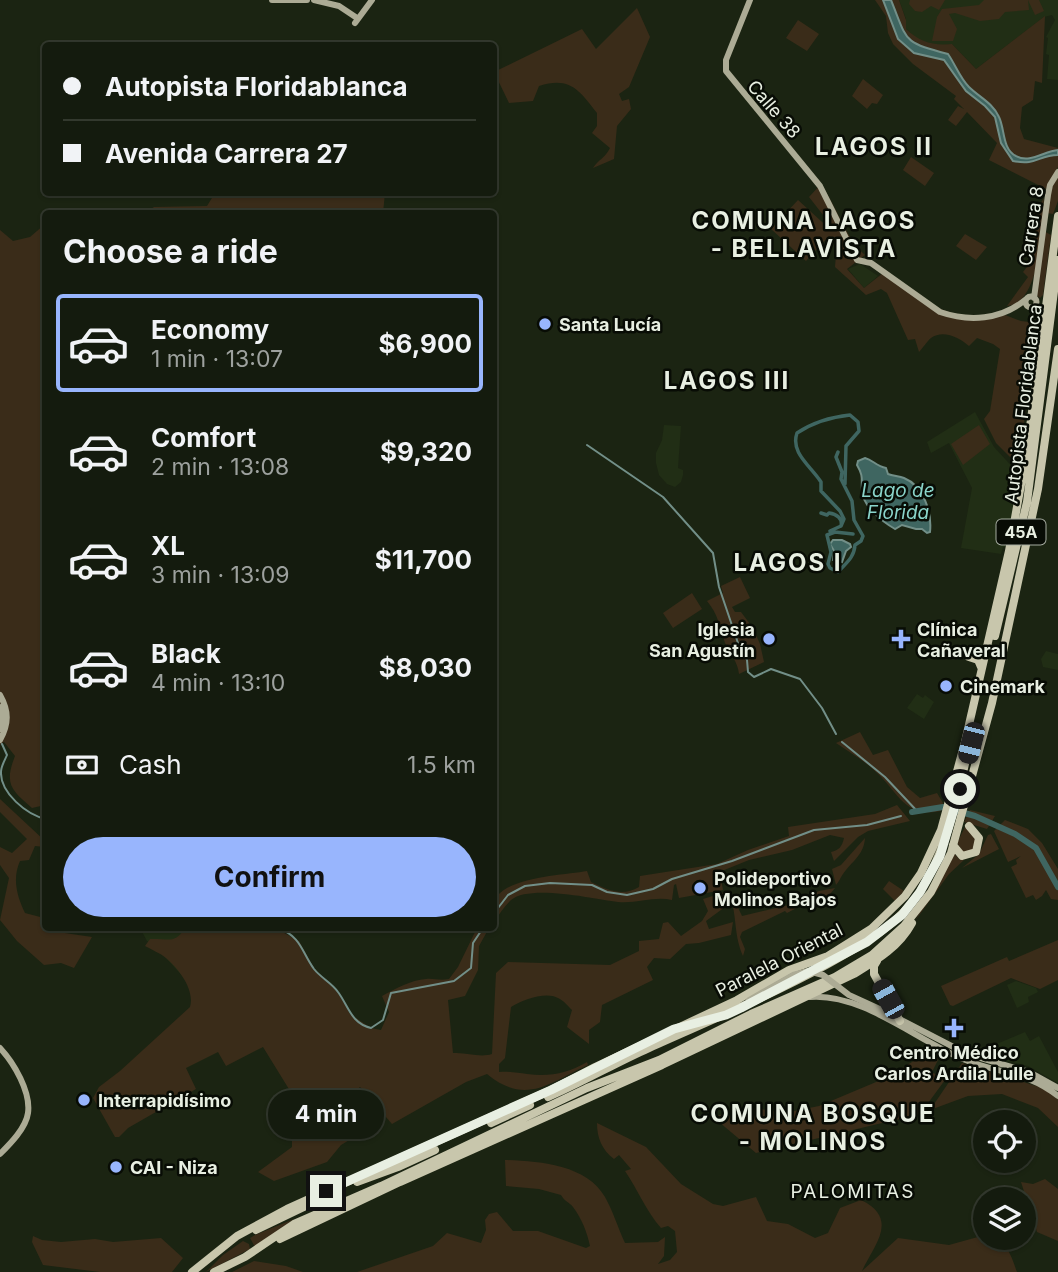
<!DOCTYPE html>
<meta charset="utf-8">
<style>
:root{--surface:#141b0e;--page:#21281c;--text:#f1f3f6;--muted:#9da19e;--line:#33392e;--accent:#98b5fd}
body{margin:0;font-family:Inter,sans-serif;background:var(--page);color:var(--text);height:100vh;display:flex;flex-direction:column;font-size:26px;white-space:nowrap}
*{box-sizing:border-box;margin:0}
p{font-size:23px;color:var(--muted)}
.icon{flex:none;width:38px;height:38px;fill:none;stroke:currentColor;stroke-width:2;stroke-linecap:round;stroke-linejoin:round}
.map{position:relative;flex:1;overflow:hidden}
.side{position:absolute;left:42px;top:210px;width:455px;height:721px;display:flex;flex-direction:column;background:var(--surface);border-radius:7px;box-shadow:0 2px 5px #0004,0 0 0 2px var(--line)}
.side>*{flex:none}
.top-card{position:absolute;left:42px;top:42px;width:455px;height:154px;border-radius:7px;box-shadow:0 2px 5px #0004,0 0 0 2px var(--line);display:grid;align-content:center;height:154px;padding:0 21px;background:var(--surface)}
.buttons{position:absolute;left:973px;top:1110px;display:grid;gap:14px}
.buttons a{display:grid;place-items:center;width:63px;height:63px;border-radius:50%;background:var(--surface);box-shadow:0 2px 5px #0004,0 0 0 2px var(--line);font-size:35px}
.end{position:absolute;width:32px;height:32px;margin:-16px;border:9px solid #e8efe2;background:#111;box-shadow:0 0 0 4px #111}
.from{border-radius:50%}
.bubble{position:absolute;height:49px;border-radius:24px;background:var(--surface);box-shadow:0 2px 5px #0004,0 0 0 2px var(--line);font-size:23px;font-weight:700;line-height:49px;text-align:center}
.car{position:absolute;width:21px;height:42px;margin:-21px -10px;border-radius:9px;box-shadow:0 0 5px 2px #0007;background:linear-gradient(#222 24%,#8ab4d8 0 40%,#222 0 76%,#8ab4d8 0 86%,#222 0)}
.top-card b{display:flex;align-items:center;gap:24px;height:66px;font-size:26px}
.top-card b+b{border-top:2px solid var(--line)}
.top-card i{width:18px;height:18px;background:var(--text)}
ul{padding:0;list-style:none}
li{display:flex;align-items:center;gap:21px;height:98px;margin:0 14px 10px;padding:0 7px;border:4px solid transparent;border-radius:7px}
li div{flex:1}
li b{display:block;font-size:26px}
li em{font-style:normal;font-weight:700}
li.current{border-color:var(--accent)}
li>.icon{width:63px;height:63px;stroke-width:1.5}
h2{padding:0 21px;font-size:32px;line-height:84px}
.pay{display:flex;align-items:center;gap:18px;height:77px;padding:0 21px;font-size:26px}
.pay p{margin-inline-start:auto}
.cta{display:flex;gap:14px;margin-top:auto;padding:14px 21px}
.cta a{flex:1;height:80px;border-radius:42px;background:var(--accent);color:#111;font-size:28px;font-weight:700;line-height:80px;text-align:center}
.map>svg:first-child{display:block}
.built{fill:#212e15}
.green{fill:#3a2c19}
.water{fill:#3f6661;stroke:#728f88;stroke-width:2}
.lines{fill:none;stroke-linecap:round;stroke-linejoin:round}
.stream{stroke:#728f88;stroke-width:2}
.canal{stroke:#3f6661;stroke-width:3.5}
.river{stroke:#3f6661;stroke-width:6}
.major{stroke:#acab95;stroke-width:6}
.highway{stroke:#c8c6ac;stroke-width:8}
.major-bridge{stroke:#acab95;stroke-width:6}
.route{stroke:#e8efe2;stroke-width:9}
.poi-dot{fill:#98b5fd;stroke:#080c05;stroke-width:2.5}
.labels{text-anchor:middle;dominant-baseline:central;stroke-width:5;stroke-linejoin:round;paint-order:stroke}
.shield{fill:#080c05;stroke:#a5aba0;stroke-width:2}
.shield-label{font-size:16px;font-weight:bold;fill:#e8efe2}
.street-label{font-size:18px;fill:#e8efe2;stroke:#080c05}
.poi-label{font-size:18px;font-weight:bold;fill:#e8efe2;stroke:#080c05;text-anchor:start}
.water-label{font-size:19px;font-style:italic;fill:#8ad4ca;stroke:#080c05}
.neighbourhood-label{font-size:19px;letter-spacing:2px;fill:#e8efe2;stroke:#080c05}
.district-label{font-size:24px;font-weight:bold;letter-spacing:2px;fill:#e8efe2;stroke:#080c05}
</style>
<div class="map">
<svg width="1058" height="1272" viewBox="0 0 1058 1272">
<rect width="100%" height="100%" fill="#1b2412"/>
<path class="built" d="M899,0H1058V80L1047,79L1049,55L1046,54L1048,38L1046,37L1055,20L1052,15L1044,17L976,69L952,44L936,46L917,39L906,29V19Z
M860,264L878,276L864,288L848,269Z
M975,412L994,447L1018,473V499L1005,547H1003L1001,554L961,548L972,488L949,443L931,453L927,442Z
M664,425L681,426L678,468L683,470V475L681,482L675,487L667,484L659,475L656,463V453L662,440Z
M1046,651L1058,654V670L1043,667L1041,659Z
M917,694L923,698L925,695L934,702L924,719L907,708Z
M140,928H209L196,991L157,948L147,941Z
M1016,981L1036,988L1038,992L1028,997L1029,1002L1017,1008L1007,985Z
M1025,1032L1030,1041L1039,1036L1058,1072V1083L1028,1066L975,1053Z"/>
<path class="green" d="M875,0H899L906,20V29C920,42 933,46 952,44L976,69L1045,16L1042,83L1035,81L1033,100L1022,107L1020,128L1024,139L1058,148V167L1046,189L989,160L997,143L967,112L956,126L948,120L958,106L964,109L954,99L956,96L913,64L893,44L888,33L886,16Z
M910,0H945L939,10L931,6L922,12L915,11L909,4Z
M984,0H1039L1044,11L1035,15L1028,0L1029,10L1005,12L999,19L980,21L955,13L949,14L957,29L953,41H932L937,17L942,9L979,5Z
M637,8L650,37L629,87L619,94L622,101L629,99L631,109L617,126L614,159L593,168C598,160 606,157 610,148L592,133L597,126V113C579,90 570,76 539,86L533,101L509,103L494,72L582,29L596,49Z
M798,20L819,34L807,51L786,38Z
M863,79L883,95L877,104L872,103L867,109L852,96Z
M911,157L934,173L925,186L903,170Z
M1058,175V201L1053,214L1047,213L1052,184Z
M821,184C837,207 845,237 865,255L847,269L864,288L883,273L937,308L968,318L1005,315L1021,321L1038,323L1019,459L1015,462L996,443L984,419L990,411L1000,349L993,344L977,338L969,346C960,338 943,329 931,338C927,341 923,348 919,352L915,339L908,340L887,293L881,289L866,295L835,267L837,242L829,236L806,261L771,229L798,200L832,231L834,229L809,197Z
M215,193L385,192V193L383,213H144L154,207L207,206Z
M1044,198C1042,224 1041,304 1007,306L1028,277L1023,272L1033,259L1026,253L1035,239L1031,235L1040,220L1033,215Z
M44,225L46,238L45,805L32,808C11,790 4,784 15,756L4,742L0,745V230L13,241L30,237Z
M1044,231L1051,235L1043,295L1040,298L1036,295Z
M965,234L987,247L976,260L956,246Z
M979,425L990,444L963,465L951,444Z
M740,577L750,598L732,607L735,612H741L753,628L760,644L764,662L739,674C738,662 730,654 725,643C720,627 718,614 707,601L723,593L721,586Z
M692,593L702,609L673,628L663,613Z
M860,732L873,755L888,750L907,787L920,798L937,793L943,803L941,811C904,818 899,793 876,772C865,761 849,752 836,743Z
M0,799L45,841V847L35,846L29,860L20,861C12,879 17,896 25,913L44,918L46,928H53L58,932L92,937L74,968L61,963L44,965L17,941L0,920L9,878L0,865V847L12,853L27,839L0,812Z
M897,805L910,821L868,831L858,837L834,861L831,852C839,850 842,847 844,838L830,835L792,850L749,860L712,875L720,874L723,890L679,898L676,884L674,885L672,900C654,896 636,904 618,902C594,899 530,884 511,900C504,906 499,915 494,922C493,915 492,906 495,900C505,877 565,875 587,871L591,882C608,890 622,897 639,887L640,876L717,864L748,850L789,836L788,827L875,814Z
M970,810L995,816L987,829L964,822Z
M1005,820L1028,829L1042,843L1058,869V900L1051,899L1046,890L1042,896L1036,900L1033,895L1026,898L1011,867L1017,864L1016,860L1021,856L1008,862L994,831Z
M965,827H968L976,834L977,847L965,855L957,843Z
M991,834L999,849L962,868L979,854L988,835Z
M865,838C864,855 852,861 843,874C840,878 839,882 836,885L832,869L841,865Z
M953,852L959,859L964,860L949,874L915,921Z
M889,881L904,891L895,901L883,889Z
M835,888L826,899L822,895L787,913L785,911L742,932L740,937L745,949L743,956C734,935 737,920 731,898L734,899L742,916L789,905L819,891Z
M726,892L729,904L706,921L709,929L733,922L731,935L699,943L686,944L670,959L654,958L647,967L653,980L602,1005L600,1022L589,1030V1044L567,1027L572,1010C568,1006 563,1000 558,998C546,991 522,1000 511,1007L505,1058L499,1064V1072C509,1071 518,1073 527,1074C550,1077 568,1073 587,1062L588,1065C549,1083 526,1106 487,1074L466,1082L392,1124L360,1087L348,1098L363,1126L356,1136L341,1145L327,1162L274,1181L258,1172L292,1147V1141L278,1123L300,1107L263,1047L226,1066L218,1052L186,1068L196,1089L128,1128L119,1137H115L93,1098L99,1087L120,1071L190,1007C195,990 179,969 166,958C160,953 152,950 145,946L150,939C168,938 174,945 185,928H275L299,941L315,970L338,992L350,1014L371,1028L381,1030L389,1012L382,996C395,989 411,980 426,979C434,978 439,981 449,979L458,967L477,928H489L479,946L478,970L465,996L448,1000L453,1053C467,1052 479,1058 492,1054L496,973L508,962L610,965L639,951V941L659,939L663,923L668,922L681,936L702,921L708,911L703,899Z
M1058,940V980L1040,989L1011,978L953,1006L950,1005L941,986L1007,957L1009,961Z
M936,1047L943,1050L932,1072L945,1080L920,1114L756,1153L713,1117L749,1107L784,1113L819,1106L888,1077Z
M962,1063L1046,1089L1058,1098V1127L1038,1108L1002,1094L968,1096L930,1110Z
M597,1123L646,1147L681,1184L713,1204L723,1206L756,1197L767,1221L788,1224L815,1238L828,1233L840,1208L861,1200C900,1219 874,1245 862,1271L898,1238L949,1245L985,1235V1237C1006,1237 1011,1255 1017,1272H357L433,1246L447,1233L481,1243L486,1230L485,1220L489,1214L497,1212L513,1231H538L586,1248L590,1246C587,1232 582,1219 573,1207C569,1202 565,1202 561,1195L539,1189L506,1186L505,1160C539,1161 587,1165 605,1197C613,1211 618,1228 625,1243L658,1242L665,1237L664,1256L658,1264L670,1260L677,1252L675,1231L668,1226L661,1228C646,1211 638,1190 625,1171L631,1169L619,1155L614,1159C602,1150 597,1138 597,1123Z
M1045,1179L1058,1189V1241L1037,1232L1021,1182L1033,1184Z
M294,1219L255,1247L250,1238L255,1235Z
M33,1236L42,1240L61,1242L95,1239L113,1242L161,1238L183,1258L172,1272H100L43,1265L32,1242Z
M243,1241L249,1244L250,1249L206,1272L223,1255Z
M254,1261L286,1266L303,1272H232Z"/>
<path class="water" d="M883,0H891C908,42 902,42 948,54C955,64 960,78 969,87C979,97 993,103 999,117C1005,129 1002,149 1016,156C1030,164 1044,151 1058,150V155C1038,155 1037,166 1013,161L1001,143L995,117L985,106L966,91L944,60L914,53L898,39Z
M865,458C873,460 876,466 886,468L888,474C893,476 899,476 904,478C924,486 932,513 930,532L927,533L922,529H916L902,525L895,529C883,522 863,507 862,491C861,479 864,477 857,465L858,461Z
M833,540H842L850,544L851,547L846,551L842,562L833,560L834,551L830,544Z"/>
<g class="lines">
<path class="stream" d="M587,445L663,497L713,553L719,587L740,649L747,660L748,672L754,677L771,669L800,679L822,708L836,734
M842,742L885,777L917,811
M2,744L7,755C5,760 1,766 1,772C0,793 27,815 46,819
M498,908L508,895L525,886L550,883L592,885L607,892L627,895L653,889L672,879L732,861L814,830L867,825L901,816
M279,928C302,938 301,951 314,969C321,978 332,983 338,992C349,1007 351,1023 371,1028L383,1020L391,993L454,981L471,968L473,943L483,928"/>
<path class="canal" d="M838,452L836,457L842,472L841,479L852,501L854,520L863,536L861,541L855,545C854,558 846,563 838,572L830,568L828,564L831,552L827,535L835,532L853,534
M821,513L827,515L829,513C836,514 843,518 841,526L830,531
M841,526L844,519L840,511L821,491V482C811,466 790,453 797,433C812,423 831,417 850,415L858,422L859,431L846,446L845,484"/>
<path class="river" d="M912,812L943,807L975,816L1015,834L1036,848L1058,887"/>
<path class="major" d="M272,0H307
M314,0L339,6L357,18
M750,0L726,60V71L820,186L857,260L871,263L940,312C969,322 1001,320 1025,300
M355,23L372,0
M1025.5 302a5.5 5.5 0 1 1 11 0a5.5 5.5 0 1 1-11 0Z
M1034,298L1048,195L1050,185L1058,172
M0,695C9,711 9,724 0,740
M0,707L2,719L0,729
M810,997C863,993 916,1040 963,1059C998,1074 1027,1071 1058,1096
M884,1011L967,1054L1029,1072L1058,1088
M0,1048C14,1063 31,1092 28,1113C26,1128 10,1144 0,1154"/>
<path class="highway" d="M995,636L1027,502L1058,260
M969,657L978,660L981,667
M953,845L962,856L976,852L979,838L969,826
M877,961L874,966V974L900,1021
M548,1097C583,1082 615,1063 649,1048C709,1021 770,996 828,964C863,944 896,927 919,893C948,849 957,797 969,747
M491,1123L530,1105
M357,1182L398,1167L435,1150
M256,1230L329,1195
M280,1239L400,1182L662,1065L854,974C877,960 899,947 912,923
M192,1272L237,1236L287,1209L551,1090L595,1067L737,1000L789,970L828,956L871,929L905,896L921,873L941,830L965,742L1009,551L1026,457L1058,216
M214,1272L245,1257L294,1224L381,1186L587,1088L659,1060L751,1014L835,977L872,955L904,926L931,892L951,853L992,703L1038,489L1058,349"/>
<path class="major-bridge" d="M749,1000L793,975L808,971L823,975L849,995L884,1011"/>
</g>
<g class="lines">
<path class="route" d="M326,1191L551,1090L674,1029L726,1015L741,1008L867,942L902,915L920,892L940,856L960,789"/>
</g>
<g class="poi-dot">
<circle cx="545" cy="324" r="7"/>
<circle cx="769" cy="639" r="7"/>
<path d="M897.5 628.5h7v7h7v7h-7v7h-7v-7h-7v-7h7z"/>
<circle cx="946" cy="686" r="7"/>
<circle cx="700" cy="888" r="7"/>
<path d="M950.5 1017.5h7v7h7v7h-7v7h-7v-7h-7v-7h7z"/>
<circle cx="84" cy="1100" r="7"/>
<circle cx="116" cy="1167" r="7"/>
</g>
<g class="labels">
<rect class="shield" x="996.5" y="519.5" width="49" height="25" rx="5"/>
<g class="shield-label">
<text x="1021" y="532">45A</text>
</g>
<g class="street-label">
<text transform="translate(774 109) rotate(49)">Calle 38</text>
<text transform="translate(1031 226) rotate(-81)">Carrera 8</text>
<text transform="translate(1023 404) rotate(-83)">Autopista Floridablanca</text>
<text transform="translate(779 960) rotate(-27)">Paralela Oriental</text>
</g>
<g class="poi-label">
<text x="559" y="324">Santa Lucía</text>
<text x="755" y="629" text-anchor="end">Iglesia<tspan x="755" dy="21">San Agustín</tspan></text>
<text x="917" y="629">Clínica<tspan x="917" dy="21">Cañaveral</tspan></text>
<text x="960" y="686">Cinemark</text>
<text x="714" y="878">Polideportivo<tspan x="714" dy="21">Molinos Bajos</tspan></text>
<text x="954" y="1052" text-anchor="middle">Centro Médico<tspan x="954" dy="21">Carlos Ardila Lulle</tspan></text>
<text x="98" y="1100">Interrapidísimo</text>
<text x="130" y="1167">CAI - Niza</text>
</g>
<g class="water-label">
<text x="898" y="490">Lago de<tspan x="898" dy="22">Florida</tspan></text>
</g>
<g class="neighbourhood-label">
<text x="853" y="1191">PALOMITAS</text>
</g>
<g class="district-label">
<text x="874" y="146">LAGOS II</text>
<text x="804" y="220">COMUNA LAGOS<tspan x="804" dy="28">- BELLAVISTA</tspan></text>
<text x="727" y="380">LAGOS III</text>
<text x="788" y="562">LAGOS I</text>
<text x="813" y="1113">COMUNA BOSQUE<tspan x="813" dy="28">- MOLINOS</tspan></text>
</g>
</g>
</svg>
<div class="buttons">
<a><svg class="icon" aria-label="locate" viewBox="0 0 24 24"><circle cx="12" cy="12" r="6"/><path d="M12 2v4M12 18v4M2 12h4M18 12h4"/></svg></a>
<a><svg class="icon" aria-label="layers" viewBox="0 0 24 24"><path d="M12 4l9 5-9 5-9-5zM3 14l9 5 9-5"/></svg></a>
</div>
<i class="end from" style="left:960px;top:789px"></i>
<i class="end" style="left:326px;top:1191px"></i>
<div class="bubble" style="left:268px;top:1090px;width:116px">4 min</div>
<i class="car" style="left:971px;top:743px;rotate:194deg"></i>
<i class="car" style="left:888px;top:999px;rotate:331deg"></i>
<div class="top-card">
<b><i class="from"></i>Autopista Floridablanca</b>
<b><i></i>Avenida Carrera 27</b>
</div>
<section class="side">
<h2>Choose a ride</h2>
<ul>
<li class="current"><svg class="icon" aria-label="car" viewBox="0 0 24 24"><path d="M5 17H2v-5l4-1 3-4h7l3 4 3 1v5h-3M9 17h6M6 11h13"/><circle cx="7" cy="17" r="2"/><circle cx="17" cy="17" r="2"/></svg><div><b>Economy</b><p>1 min · 13:07</p></div><em>$6,900</em></li>
<li><svg class="icon" aria-label="car" viewBox="0 0 24 24"><path d="M5 17H2v-5l4-1 3-4h7l3 4 3 1v5h-3M9 17h6M6 11h13"/><circle cx="7" cy="17" r="2"/><circle cx="17" cy="17" r="2"/></svg><div><b>Comfort</b><p>2 min · 13:08</p></div><em>$9,320</em></li>
<li><svg class="icon" aria-label="car" viewBox="0 0 24 24"><path d="M5 17H2v-5l4-1 3-4h7l3 4 3 1v5h-3M9 17h6M6 11h13"/><circle cx="7" cy="17" r="2"/><circle cx="17" cy="17" r="2"/></svg><div><b>XL</b><p>3 min · 13:09</p></div><em>$11,700</em></li>
<li><svg class="icon" aria-label="car" viewBox="0 0 24 24"><path d="M5 17H2v-5l4-1 3-4h7l3 4 3 1v5h-3M9 17h6M6 11h13"/><circle cx="7" cy="17" r="2"/><circle cx="17" cy="17" r="2"/></svg><div><b>Black</b><p>4 min · 13:10</p></div><em>$8,030</em></li>
</ul>
<div class="pay"><svg class="icon" aria-label="cash" viewBox="0 0 24 24"><path d="M3 7h18v10H3z"/><circle cx="12" cy="12" r="2"/></svg>Cash<p>1.5 km</p></div>
<div class="cta"><a>Confirm</a></div>
</section>
</div>
